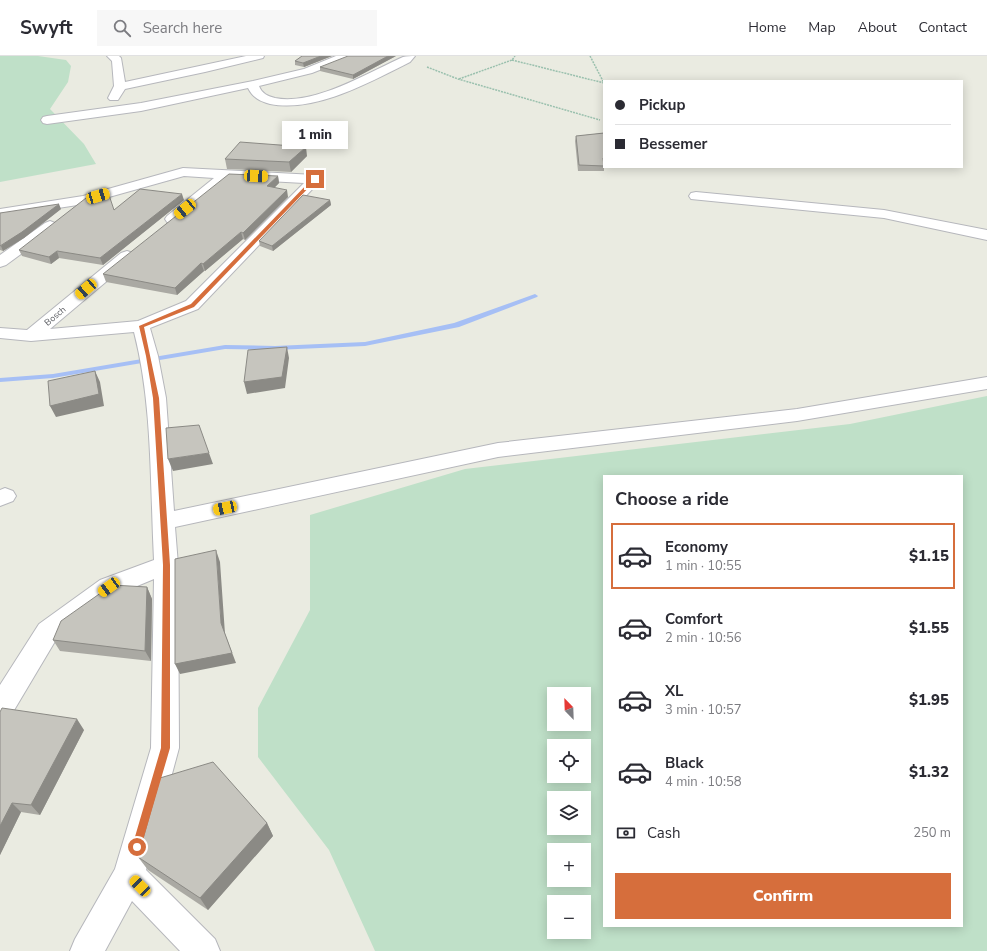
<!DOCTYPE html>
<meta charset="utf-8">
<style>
:root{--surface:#fff;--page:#f7f7f7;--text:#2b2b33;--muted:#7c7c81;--line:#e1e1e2;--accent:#d66e3c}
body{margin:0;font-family:"Nunito Sans",sans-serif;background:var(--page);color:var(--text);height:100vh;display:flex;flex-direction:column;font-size:15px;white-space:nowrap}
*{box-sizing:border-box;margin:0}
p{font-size:13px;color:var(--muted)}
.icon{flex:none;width:22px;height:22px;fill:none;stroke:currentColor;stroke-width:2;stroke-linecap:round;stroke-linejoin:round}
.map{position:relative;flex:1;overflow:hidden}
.details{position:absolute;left:603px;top:419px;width:360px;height:452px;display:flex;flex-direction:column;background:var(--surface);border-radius:0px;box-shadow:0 2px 10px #0003}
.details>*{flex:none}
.guide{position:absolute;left:603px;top:24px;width:360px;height:88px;border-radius:0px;box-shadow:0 2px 10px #0003;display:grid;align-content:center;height:88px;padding:0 12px;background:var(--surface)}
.needle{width:26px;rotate:337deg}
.fabs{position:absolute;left:547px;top:631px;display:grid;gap:8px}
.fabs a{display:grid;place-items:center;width:44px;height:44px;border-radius:0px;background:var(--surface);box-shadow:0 2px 10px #0003;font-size:20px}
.end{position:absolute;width:18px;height:18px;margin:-9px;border:5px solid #d66e3c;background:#fff;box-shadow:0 0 0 2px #fff}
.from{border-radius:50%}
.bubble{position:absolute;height:28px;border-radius:0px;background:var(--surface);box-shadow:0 2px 10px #0003;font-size:13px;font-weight:800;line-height:28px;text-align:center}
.car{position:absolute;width:12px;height:24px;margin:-12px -6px;border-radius:5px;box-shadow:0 0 3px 1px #0007;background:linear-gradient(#f5c518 24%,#345 0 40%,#f5c518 0 76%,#345 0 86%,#f5c518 0)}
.guide b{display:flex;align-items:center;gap:14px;height:38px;font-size:15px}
.guide b+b{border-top:1px solid var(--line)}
.guide i{width:10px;height:10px;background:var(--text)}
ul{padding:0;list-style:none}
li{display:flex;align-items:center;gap:12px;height:66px;margin:0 8px 6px;padding:0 4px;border:2px solid transparent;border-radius:0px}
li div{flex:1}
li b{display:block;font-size:15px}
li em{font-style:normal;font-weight:800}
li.active{border-color:var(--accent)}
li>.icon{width:36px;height:36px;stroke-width:1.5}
h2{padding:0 12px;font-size:18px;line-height:48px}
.pay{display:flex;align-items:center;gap:10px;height:44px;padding:0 12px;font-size:15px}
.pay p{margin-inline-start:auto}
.primary-button{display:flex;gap:8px;margin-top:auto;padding:8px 12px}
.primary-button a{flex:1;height:46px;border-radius:0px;background:var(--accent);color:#fff;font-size:16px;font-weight:800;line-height:46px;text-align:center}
header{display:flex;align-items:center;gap:24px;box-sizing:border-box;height:56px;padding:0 20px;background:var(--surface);border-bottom:1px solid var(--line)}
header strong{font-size:19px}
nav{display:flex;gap:22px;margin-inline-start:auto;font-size:14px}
.search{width:280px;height:36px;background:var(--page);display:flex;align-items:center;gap:10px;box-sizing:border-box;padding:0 14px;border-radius:0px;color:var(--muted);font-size:15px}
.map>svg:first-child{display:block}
.green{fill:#bfe0c8;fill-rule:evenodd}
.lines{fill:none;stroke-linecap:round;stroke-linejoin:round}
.stream{fill:#a6bff5;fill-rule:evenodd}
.minor-casing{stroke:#b6b7bc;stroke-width:2}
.path{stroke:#9ac0ae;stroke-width:1.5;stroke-dasharray:2 1;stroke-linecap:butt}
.minor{fill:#fff;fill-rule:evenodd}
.wall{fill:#aaa9a3}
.shaded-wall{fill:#8b8a85}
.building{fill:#c6c5be;stroke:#8b8a85}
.route{fill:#d66e3c}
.labels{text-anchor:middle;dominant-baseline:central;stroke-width:3;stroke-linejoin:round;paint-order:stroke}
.far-street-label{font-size:9px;fill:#595b60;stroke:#fff}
</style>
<header>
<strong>Swyft</strong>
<div class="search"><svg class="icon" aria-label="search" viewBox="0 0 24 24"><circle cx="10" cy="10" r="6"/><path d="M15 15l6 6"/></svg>Search here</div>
<nav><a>Home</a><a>Map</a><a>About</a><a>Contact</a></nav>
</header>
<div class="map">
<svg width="987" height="895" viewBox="0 0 987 895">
<rect width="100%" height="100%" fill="#eaebe1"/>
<path class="green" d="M0,0H38L66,4L71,10L68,26L50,53L84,88L96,108L0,126Z
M987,340V895H375L329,794L258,701V652L310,554V459L465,413L850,368ZM604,420H962V870H604ZM554,638H584V668H554ZM554,690H584V720H554ZM554,742H584V772H554ZM554,794H584V824H554ZM554,846H584V876H554Z"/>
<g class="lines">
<path class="stream" d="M535,238L538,240L537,241L459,271L365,290L275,294L225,293L53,322L0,326V322L53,318L225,289L275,290L365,286L454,267Z"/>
<defs>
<path id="minor" d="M107,0H119L121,2L125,26L246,0H264L263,2L205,16L125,33L118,44H110L108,42L114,30L112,5Z
M336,0H351L350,2L312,17L259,30C262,38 268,40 275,42C314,50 369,16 403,1C406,0 412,0 415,0L410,6C370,26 315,57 270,48C260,45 253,42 248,32L141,55L47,68L43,67L41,64L43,61L47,60L141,47L253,25L304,13Z
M183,112L315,119L320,120L322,123L198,253L150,272L158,300L166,342L174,455L498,387L797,353L987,321V333L797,365L498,401L175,471L178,509L179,692L146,814L215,883L220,895H180L132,845L105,895H70L75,883L115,813L151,692L154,523L118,538L57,582L10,661L0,664V629L39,568L100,524L154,504C150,428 153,350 134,276L31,285L0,282V272L27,274L121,197L127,195L133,197L135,200L133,203L50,273L138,265L186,245L304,127L230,123L177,166L172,167L167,166L165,163L167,160L214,122L184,120L84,148L0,161V153L83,140Z
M696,136L884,154L987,174V184L884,162L691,143L689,140L691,137Z
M50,165L55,167L58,170L55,173L6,209L0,211V199L45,167Z
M5,432L13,435L16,440L13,445L0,450V434Z"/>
</defs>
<use href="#minor" class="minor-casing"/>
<path class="path" d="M590,0L604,27
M512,4L604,27
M427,11L458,23L600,64
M459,23L512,4L515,0"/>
<use href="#minor" class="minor"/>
</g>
<path class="wall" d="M302,0H332L304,11L295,9V5Z
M396,0L353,23L320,15V11Z
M604,77V115H578L575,85L576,80Z
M307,100L291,116L227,113L225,103Z
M278,120L279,127L274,132L288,141L245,184L243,183L205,215H204L177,239L106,226L103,218Z
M184,144L103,209L59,202L51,208L22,200L19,194L114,154Z
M330,144L331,149L273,195L260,190L259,185Z
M61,153L24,182L3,195L0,194V157Z
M147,531L152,543L151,605L60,595L53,584Z
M0,656L84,674L40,759L21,756L0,799Z
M267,767L273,780L208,854L148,814L138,801Z"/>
<path class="shaded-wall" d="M321,0H332L304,11L303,7Z
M388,0H396L353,23V19Z
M306,91L307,100L291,116L289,106Z
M278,120L279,127L269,137L267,130Z
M287,134L288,141L245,184L243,177Z
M182,138L184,144L103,209L100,202Z
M330,144L331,149L273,195L272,190Z
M59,148L61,153L24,182L3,195L1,190Z
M241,176L243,183L205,215L203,208Z
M57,195L59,202L51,208L49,201Z
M201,207L204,215L177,239L175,232Z
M287,291L289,302L285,332L247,338L244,326Z
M95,315L100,326L104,350L56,361L50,350Z
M209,397L213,408L173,415L168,403Z
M216,494L220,506L225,578L236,607L180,618L175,608L221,567Z
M147,531L152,543L151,605L145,595Z
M77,663L84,674L40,759L31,749Z
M12,747L21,756L0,799V770Z
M267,767L273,780L208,854L200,842Z"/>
<path class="building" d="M302,0H321L303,7L295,5Z
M348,0H388L353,19L320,11Z
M604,77V102H603L604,110L579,109L576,80Z
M240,86L306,91L289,106L225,103Z
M229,118L278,120L267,130L287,134L243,177L241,176L203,208L201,207L175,232L103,218Z
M140,133L182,138L100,202L57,195L49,201L19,194L86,142L108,136L114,154Z
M303,139L330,144L272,190L259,185Z
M59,148L22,176L0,190V157Z
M287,291L282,321L244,326L248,294Z
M95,315L99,338L50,350L48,325Z
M199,369L209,397L168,403L166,372Z
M216,494L221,567L232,597L175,608V503Z
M112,529L147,531L145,595L53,584L61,565Z
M2,652L77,663L31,749L12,747L0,770V656Z
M213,706L267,767L200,842L138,801L160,722Z"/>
<path class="route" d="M313,122L317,123L194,251L144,271L159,342L170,509V692L141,791L140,794L137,795L134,794L132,791L161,692L163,509L153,342L146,300L139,270L191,248Z"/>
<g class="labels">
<g class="far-street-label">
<text transform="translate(55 260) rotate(-40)">Bosch</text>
</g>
</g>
</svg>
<div class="fabs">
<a><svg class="needle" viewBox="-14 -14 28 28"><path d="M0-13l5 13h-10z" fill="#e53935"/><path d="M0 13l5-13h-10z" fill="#7c7c81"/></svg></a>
<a><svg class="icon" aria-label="locate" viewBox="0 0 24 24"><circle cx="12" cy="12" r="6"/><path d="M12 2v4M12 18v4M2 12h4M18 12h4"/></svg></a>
<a><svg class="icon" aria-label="layers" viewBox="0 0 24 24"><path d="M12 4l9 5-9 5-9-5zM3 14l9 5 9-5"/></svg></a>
<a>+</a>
<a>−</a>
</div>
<i class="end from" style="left:137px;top:791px"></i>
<i class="end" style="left:315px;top:123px"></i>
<div class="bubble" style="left:282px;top:65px;width:66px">1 min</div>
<i class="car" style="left:256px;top:120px;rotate:93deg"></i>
<i class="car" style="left:98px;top:140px;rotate:74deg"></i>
<i class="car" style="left:185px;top:153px;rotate:231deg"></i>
<i class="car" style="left:86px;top:233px;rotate:229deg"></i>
<i class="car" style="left:225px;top:452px;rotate:258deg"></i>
<i class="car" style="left:109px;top:531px;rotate:234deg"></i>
<i class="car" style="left:140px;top:830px;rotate:315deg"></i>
<div class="guide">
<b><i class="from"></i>Pickup</b>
<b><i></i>Bessemer</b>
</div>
<section class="details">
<h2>Choose a ride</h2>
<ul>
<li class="active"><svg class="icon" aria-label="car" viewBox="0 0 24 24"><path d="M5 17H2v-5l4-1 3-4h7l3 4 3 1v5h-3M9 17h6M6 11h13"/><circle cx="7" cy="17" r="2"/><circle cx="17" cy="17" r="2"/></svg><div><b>Economy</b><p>1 min · 10:55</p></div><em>$1.15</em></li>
<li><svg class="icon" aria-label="car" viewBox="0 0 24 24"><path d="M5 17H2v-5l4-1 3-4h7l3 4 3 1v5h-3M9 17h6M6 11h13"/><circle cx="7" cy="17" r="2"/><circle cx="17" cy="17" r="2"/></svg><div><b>Comfort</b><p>2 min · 10:56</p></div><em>$1.55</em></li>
<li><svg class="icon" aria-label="car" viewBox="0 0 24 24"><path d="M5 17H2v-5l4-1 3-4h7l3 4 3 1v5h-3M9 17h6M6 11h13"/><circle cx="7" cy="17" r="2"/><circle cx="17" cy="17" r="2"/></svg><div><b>XL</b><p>3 min · 10:57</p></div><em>$1.95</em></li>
<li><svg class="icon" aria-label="car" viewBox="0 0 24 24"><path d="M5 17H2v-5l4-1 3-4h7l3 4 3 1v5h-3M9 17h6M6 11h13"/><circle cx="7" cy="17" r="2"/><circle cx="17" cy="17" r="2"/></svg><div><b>Black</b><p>4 min · 10:58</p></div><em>$1.32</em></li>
</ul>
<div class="pay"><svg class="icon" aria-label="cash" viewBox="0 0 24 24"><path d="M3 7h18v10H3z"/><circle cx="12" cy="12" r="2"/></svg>Cash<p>250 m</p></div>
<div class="primary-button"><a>Confirm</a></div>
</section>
</div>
